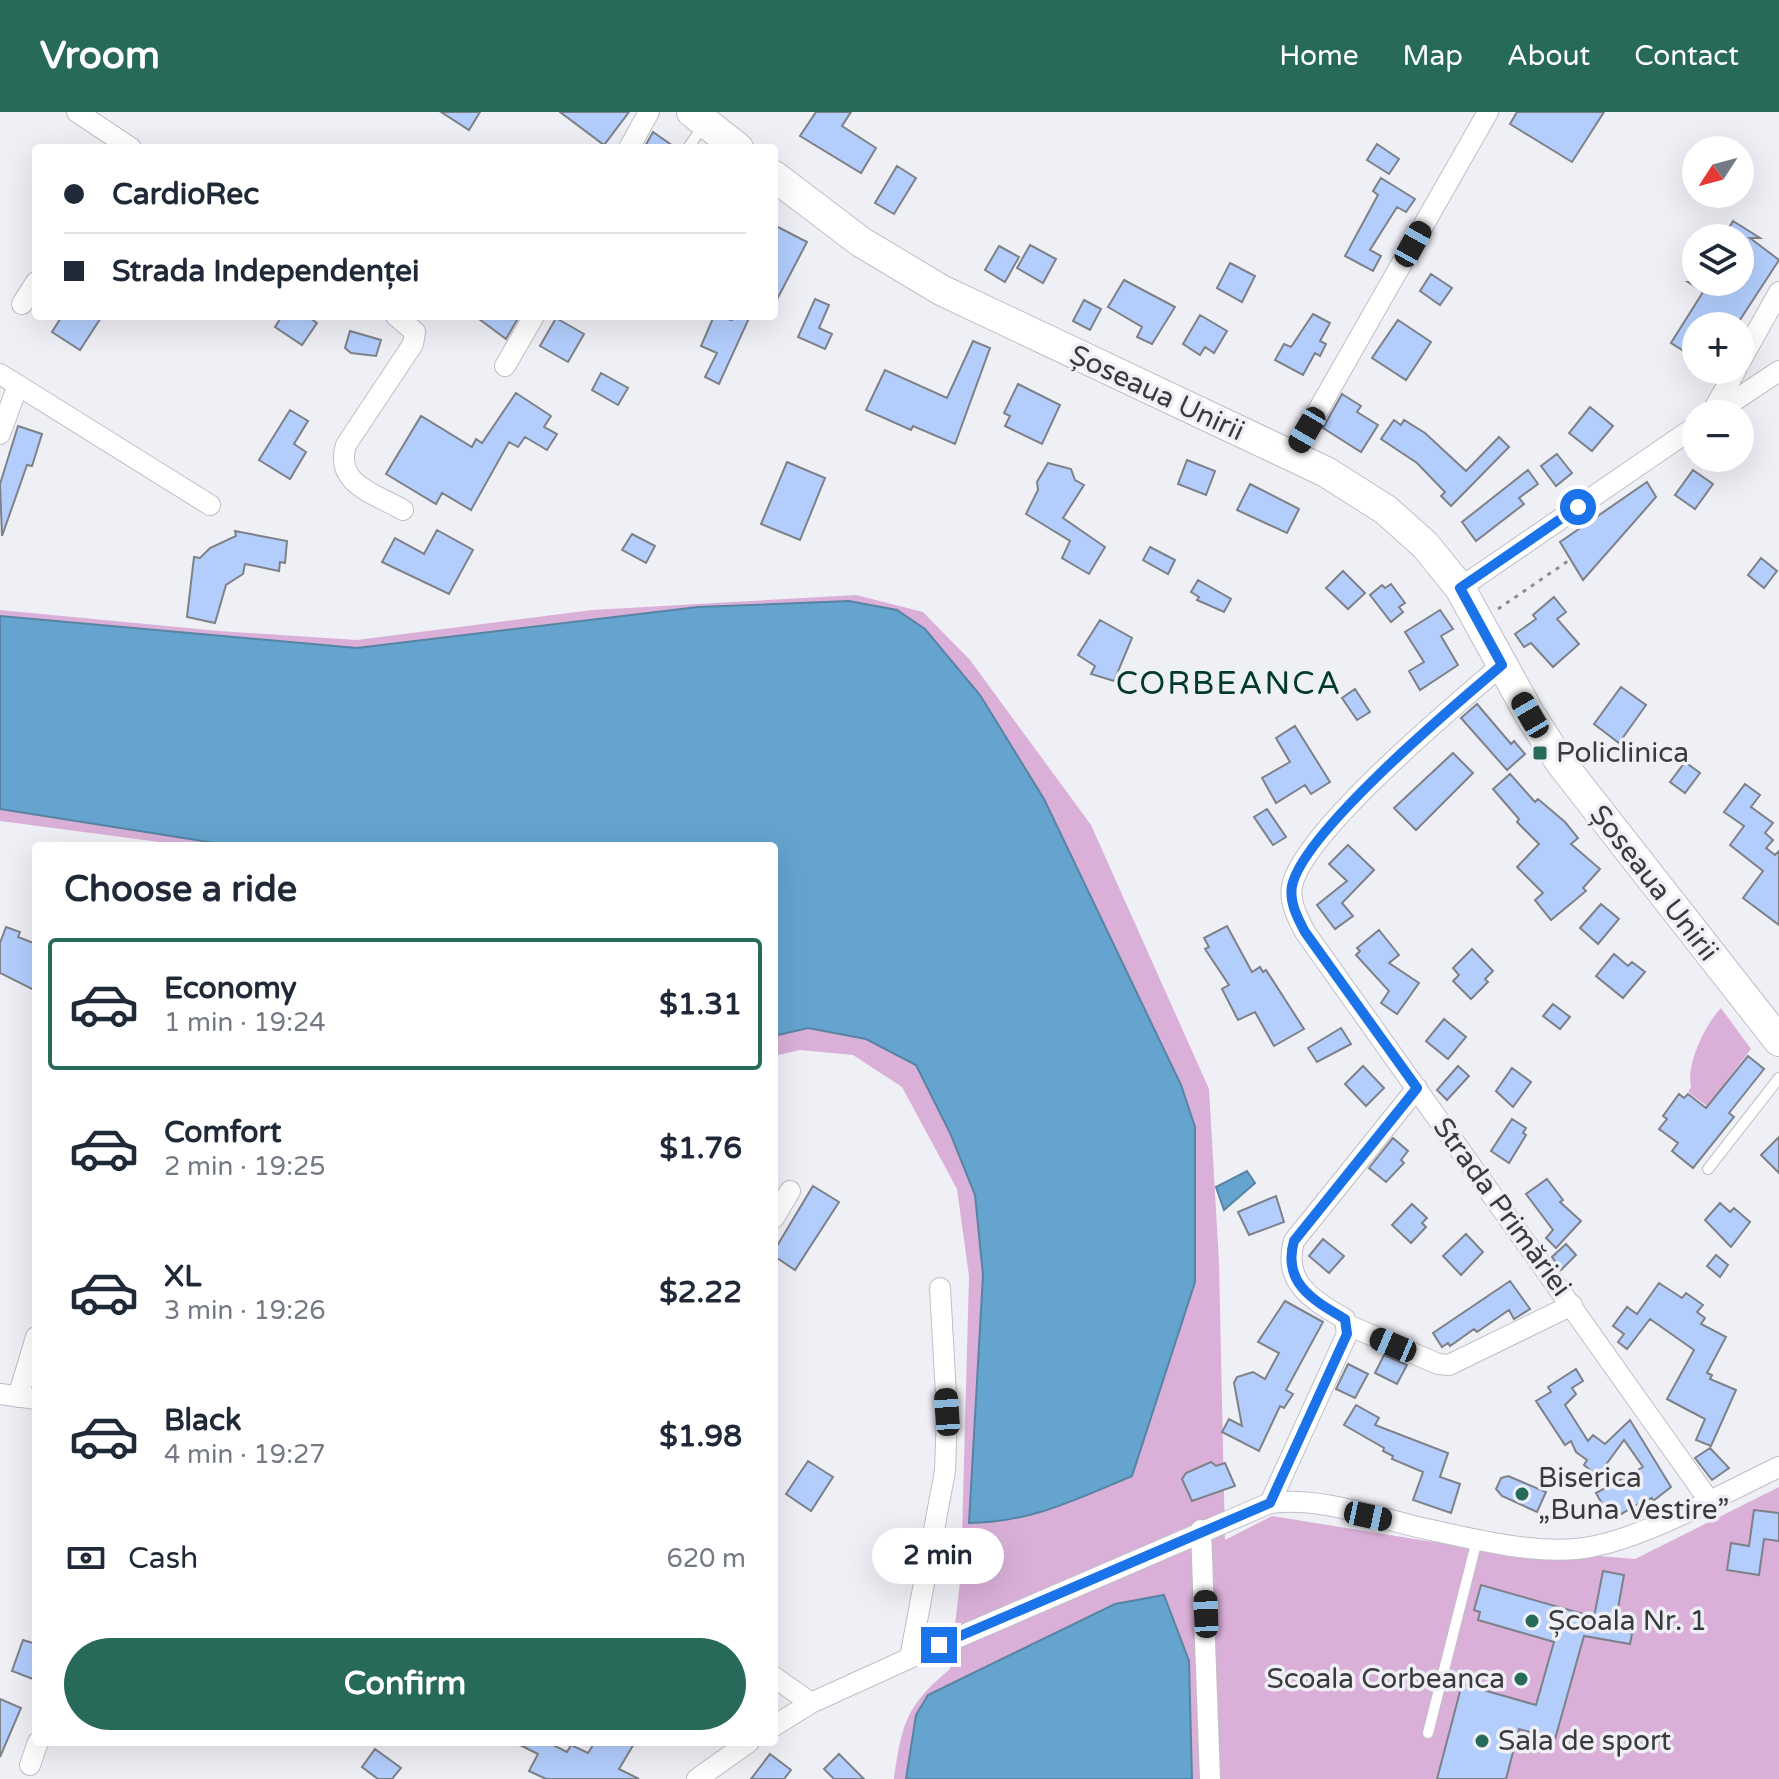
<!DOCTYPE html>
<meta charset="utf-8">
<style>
:root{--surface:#fff;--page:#f6f6f7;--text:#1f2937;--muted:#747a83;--line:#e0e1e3;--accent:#286a59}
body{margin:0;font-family:"Varela Round",sans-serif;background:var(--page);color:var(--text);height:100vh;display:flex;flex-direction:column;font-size:30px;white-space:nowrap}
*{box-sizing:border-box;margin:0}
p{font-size:26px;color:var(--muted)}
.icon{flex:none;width:44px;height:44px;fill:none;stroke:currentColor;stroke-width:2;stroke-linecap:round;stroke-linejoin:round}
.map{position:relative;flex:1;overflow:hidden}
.sheet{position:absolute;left:32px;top:730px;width:746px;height:904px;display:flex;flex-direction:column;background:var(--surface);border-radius:8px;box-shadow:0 8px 32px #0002}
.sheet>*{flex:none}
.top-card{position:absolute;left:32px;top:32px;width:746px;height:176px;border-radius:8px;box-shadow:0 8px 32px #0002;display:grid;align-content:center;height:176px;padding:0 32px;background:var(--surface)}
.needle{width:52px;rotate:234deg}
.buttons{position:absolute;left:1682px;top:24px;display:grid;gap:16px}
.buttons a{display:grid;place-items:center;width:72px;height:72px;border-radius:50%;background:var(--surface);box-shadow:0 8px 32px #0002;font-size:40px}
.end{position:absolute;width:36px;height:36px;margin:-18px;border:10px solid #1a73e8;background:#fff;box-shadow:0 0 0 4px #fff}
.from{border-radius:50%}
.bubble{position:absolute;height:56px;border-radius:28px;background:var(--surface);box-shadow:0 8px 32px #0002;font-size:26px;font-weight:700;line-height:56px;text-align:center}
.car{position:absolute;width:24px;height:48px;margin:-24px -12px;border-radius:10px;box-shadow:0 0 6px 2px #0007;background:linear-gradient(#222 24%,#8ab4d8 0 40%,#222 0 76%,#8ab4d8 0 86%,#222 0)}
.top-card b{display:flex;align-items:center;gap:28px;height:76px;font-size:30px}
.top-card b+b{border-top:2px solid var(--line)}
.top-card i{width:20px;height:20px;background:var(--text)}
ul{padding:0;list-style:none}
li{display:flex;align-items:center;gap:24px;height:132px;margin:0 16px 12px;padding:0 16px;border:4px solid transparent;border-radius:8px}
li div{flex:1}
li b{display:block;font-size:30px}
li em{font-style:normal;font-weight:700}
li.on{border-color:var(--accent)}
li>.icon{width:72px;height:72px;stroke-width:1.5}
h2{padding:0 32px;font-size:36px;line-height:96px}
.pay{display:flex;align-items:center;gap:20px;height:88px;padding:0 32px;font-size:30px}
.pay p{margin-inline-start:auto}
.primary-button{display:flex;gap:16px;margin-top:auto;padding:16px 32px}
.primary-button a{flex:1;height:92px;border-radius:48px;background:var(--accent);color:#fff;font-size:32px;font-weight:700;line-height:92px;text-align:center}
header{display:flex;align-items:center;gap:48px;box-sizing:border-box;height:112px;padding:0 40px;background:var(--accent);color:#fff}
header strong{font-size:38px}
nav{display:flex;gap:44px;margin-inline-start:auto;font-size:28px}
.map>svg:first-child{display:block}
.green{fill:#dab0d9}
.water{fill:#65a4ce;stroke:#5884a3;stroke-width:2}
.building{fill:#b3cefd;stroke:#7e8187;stroke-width:2}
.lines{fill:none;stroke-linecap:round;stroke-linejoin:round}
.service-casing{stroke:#bfbfc6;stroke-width:12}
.minor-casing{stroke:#bfbfc6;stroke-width:22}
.secondary-casing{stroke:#bfbfc6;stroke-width:32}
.path{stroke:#8d8d92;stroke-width:3;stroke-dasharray:4 6;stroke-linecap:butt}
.service{stroke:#fff;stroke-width:10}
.minor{stroke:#fff;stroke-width:20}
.secondary{stroke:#fff;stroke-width:30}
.route{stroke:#1a73e8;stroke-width:10}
.poi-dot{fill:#286a59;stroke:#efeff6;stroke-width:3}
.labels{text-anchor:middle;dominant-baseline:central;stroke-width:7;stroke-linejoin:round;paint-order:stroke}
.street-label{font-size:28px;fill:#3b3b3e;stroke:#efeff6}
.poi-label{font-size:28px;fill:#3b3b3e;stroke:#efeff6;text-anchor:start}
.quarter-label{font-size:32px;letter-spacing:2px;fill:#003a2d;stroke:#efeff6}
</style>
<header>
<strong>Vroom</strong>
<nav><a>Home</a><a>Map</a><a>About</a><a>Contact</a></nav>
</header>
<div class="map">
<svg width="1779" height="1667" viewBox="0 0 1779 1667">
<rect width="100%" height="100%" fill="#efeff6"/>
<path class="green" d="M856,483L923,500L970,548L1091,713L1209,977L1219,1151L1225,1428L1272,1404L1433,1430L1635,1447L1779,1375V1667H894C902,1611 906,1594 950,1557L961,1461L969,1164L957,1077L902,975L853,943L800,938L774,944V734H190L0,709V498L219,519L357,528L592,498Z
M1721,896L1751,937L1707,994L1688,980L1691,975C1686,952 1705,913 1721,896Z"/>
<path class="water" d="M849,489L897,498L925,517L980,583L1044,687L1181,973L1195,1015V1170L1132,1364C1078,1387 1028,1411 969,1411L983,1163L975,1083L950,1021L916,953L866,927L808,916L774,924V734H234L0,697V504L357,536L698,495Z
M1247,1059L1255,1071L1224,1098L1216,1075Z
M1164,1483L1189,1549L1192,1667H906L916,1603L928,1583L1115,1492Z"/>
<path class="building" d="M441,0H480L469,18Z
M560,0H629L604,33Z
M816,0H851L842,14L876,36L861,61L800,24Z
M1517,0H1604L1572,50L1510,12Z
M653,20L676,36H644Z
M1377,32L1399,47L1389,62L1367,48Z
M897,54L916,66L894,102L875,91Z
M1381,66L1415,87L1406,100L1397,95L1370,138L1381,144L1373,159L1345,144L1378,83L1373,79Z
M1733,109L1760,126H1750L1779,148L1736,214H1696V247L1671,231L1703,180L1688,170H1740V126H1723Z
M774,113L807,130L774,193Z
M1030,133L1056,147L1043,171L1017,156Z
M999,134L1019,145L1005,170L985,158Z
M1230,151L1255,164L1242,190L1217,176Z
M1431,162L1452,176L1440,193L1420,179Z
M1124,168L1175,195L1152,232L1137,225L1142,215L1108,195Z
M815,187L829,193L819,216L832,222L825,237L798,225Z
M1084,188L1101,197L1090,218L1073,209Z
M1313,202L1330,211L1320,229L1326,232L1320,244L1315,241L1303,263L1275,248L1284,232L1291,235Z
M1200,203L1227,219L1214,241L1205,235L1200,243L1183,232Z
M62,204H102L80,238L52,220Z
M282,204H307L317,211L302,233L275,215Z
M475,204H512L517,208L506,227Z
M714,204L732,208L734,204H750L719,272L705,265L717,241L701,234Z
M556,206L584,222L568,250L540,234Z
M1398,208L1431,230L1406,268L1372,246Z
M350,219L381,228L376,244L351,241L345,236Z
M973,229L990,236L955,332L913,314L911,318L866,298L885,258L947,286Z
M601,261L628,276L618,293L592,278Z
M1018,272L1060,293L1042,332L1005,314L1010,304L1004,301Z
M516,281L551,304L544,315L557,322L547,338L525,325L518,335L509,330L471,398L442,381L436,392L386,362L421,304L472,335L476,327L482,331Z
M1342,282L1361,294L1357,300L1378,313L1361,340L1323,316Z
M1590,295L1613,314L1592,339L1569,321Z
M290,298L308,309L294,332L306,340L290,367L259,348Z
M1394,308L1401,313L1404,308L1425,321L1466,359L1499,325L1509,335L1451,394L1441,384L1445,380L1417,351L1381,327Z
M18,314L42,322L32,354L27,353L2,424L0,372Z
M1557,342L1572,361L1556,374L1541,354Z
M1187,348L1215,359L1206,383L1178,372Z
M787,350L825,366L800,428L761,412Z
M1048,351L1071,357L1075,368L1084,373L1063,406L1105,435L1089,462L1062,446L1070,429L1026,402L1038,378L1037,370Z
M1528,358L1538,372L1519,386L1524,392L1476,429L1462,410Z
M1693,358L1713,372L1695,397L1675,383Z
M1647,370L1656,385L1583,468L1560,430Z
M1250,372L1299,397L1287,421L1237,398Z
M437,418L473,438L449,482L382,450L395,426L424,442Z
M235,419L287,429L285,451L280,450L279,459L245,452L243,462L226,473L215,511L187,505L194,445L200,446L210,436L236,424Z
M632,422L655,434L646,451L622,438Z
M1150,435L1175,448L1168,462L1143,448Z
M1761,446L1777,459L1764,476L1748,463Z
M1343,459L1365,481L1348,497L1326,476Z
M1198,468L1231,487L1224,500L1197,488L1199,485L1191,480Z
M1391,472L1405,491L1399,495L1403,500L1391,510L1370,483L1382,473L1385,476Z
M1554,485L1566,500L1557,507L1579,532L1553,555L1531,531L1524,535L1515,522L1536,507L1533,503Z
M1440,498L1453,517L1441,524L1458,553L1420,578L1409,559L1424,550L1405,520Z
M1100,508L1132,526L1114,569L1091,562L1095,554L1078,543Z
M1621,575L1646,593L1619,631L1594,612Z
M1355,577L1370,600L1357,608L1342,586Z
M1477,592L1511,632L1514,629L1525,642L1507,658L1461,606Z
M1295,614L1330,670L1311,682L1305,673L1276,691L1262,666L1290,650L1276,626Z
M1453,641L1473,661L1416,718L1394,696Z
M1685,650L1700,661L1685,681L1670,670Z
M1510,662L1535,690L1538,687L1565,710L1578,726L1571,732L1600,757L1583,776L1586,779L1551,808L1535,788L1543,781L1517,755L1539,732L1517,710L1519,707L1493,677Z
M1745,672L1760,683L1751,695L1773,711L1765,721L1773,728L1766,736L1775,743L1779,739V813L1743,786L1763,759L1730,733L1744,714L1724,700Z
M1267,697L1286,725L1273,733L1254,705Z
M1348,733L1374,758L1342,791L1353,804L1335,817L1317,793L1347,769L1329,752Z
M1601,792L1619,807L1598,832L1580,816Z
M1227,814L1252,860L1260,855L1263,860L1266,858L1304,917L1274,934L1255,900L1238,908L1222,877L1229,873L1205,837L1209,835L1204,826Z
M6,815L20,820L18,825L36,832V879L0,861V831Z
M1379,818L1399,843L1389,851L1419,871L1397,902L1381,891L1389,879L1356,843L1360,839L1357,836Z
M1472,837L1493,859L1485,867L1488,870L1471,887L1453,869L1459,863L1453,856Z
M1614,842L1628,854L1632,850L1645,860L1623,886L1596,864Z
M1553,892L1570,905L1560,917L1543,904Z
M1444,907L1466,925L1448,947L1426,929Z
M1341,916L1351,932L1317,950L1308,936Z
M1748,944L1764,957L1729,1001L1734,1005L1693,1056L1672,1039L1678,1031L1659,1017L1667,1007L1663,1004L1679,982L1684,986L1688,982L1706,996Z
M1363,954L1384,976L1366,994L1345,972Z
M1458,954L1469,964L1447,988L1437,978Z
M1512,956L1531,970L1513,995L1496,979Z
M1512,1007L1526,1016L1523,1021L1526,1023L1509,1051L1491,1039Z
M1779,1025V1061L1761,1043Z
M1393,1026L1408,1039L1401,1048L1404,1051L1386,1070L1369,1056Z
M1547,1067L1563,1088L1560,1090L1581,1109L1556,1136L1546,1126L1553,1118L1526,1082Z
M813,1074L839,1090L795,1158L774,1144V1139Z
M1276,1084L1284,1110L1249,1123L1238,1100Z
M1720,1091L1730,1100L1734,1096L1750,1110L1731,1135L1705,1108Z
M1412,1092L1427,1106L1422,1111L1426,1115L1411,1131L1392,1113Z
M1466,1122L1483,1140L1461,1163L1443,1144Z
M1323,1127L1344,1144L1329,1161L1309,1144Z
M1566,1132L1576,1143L1561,1158L1552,1145Z
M1716,1143L1728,1153L1720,1165L1707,1154Z
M1510,1169L1530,1197L1514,1207L1509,1198L1477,1220L1474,1217L1450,1234L1448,1231L1442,1235L1433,1221Z
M1659,1171L1682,1186L1686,1181L1703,1193L1697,1200L1705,1206L1701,1212L1726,1225L1707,1261L1712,1263L1710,1267L1736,1278L1711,1334L1696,1328L1705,1307L1667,1287L1694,1238L1650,1207L1627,1237L1618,1230L1624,1222L1613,1214L1627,1195L1637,1202Z
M1285,1189L1323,1210L1286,1278L1293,1282L1284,1296L1280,1294L1259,1339L1222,1320L1229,1307L1242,1314L1234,1271L1237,1265L1253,1260L1265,1267L1279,1241L1258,1230Z
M1384,1243L1407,1253L1397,1272L1375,1261Z
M1348,1252L1368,1262L1355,1286L1336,1277Z
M1576,1257L1583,1269L1572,1276L1576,1282L1565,1293L1588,1329L1593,1323L1605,1332L1630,1308L1671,1375L1653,1389L1652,1386L1640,1391L1611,1408L1596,1381L1643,1355L1624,1328L1605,1354L1611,1363L1602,1358L1598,1364L1584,1353L1587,1348L1576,1340L1571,1329L1565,1333L1536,1289L1551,1280L1548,1275Z
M1356,1293L1379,1306L1375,1313L1448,1341L1440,1365L1460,1372L1451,1401L1413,1388L1423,1360L1392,1347L1393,1344L1383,1339L1384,1336L1344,1313Z
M1710,1336L1729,1356L1712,1368L1695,1346Z
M808,1349L833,1365L811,1399L786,1382Z
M1211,1350L1216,1354L1225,1351L1235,1374L1192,1389L1182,1367L1186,1361Z
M1508,1364L1546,1380L1537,1400L1502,1384L1496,1377L1501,1366Z
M1754,1398L1779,1401V1429L1764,1427L1759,1463L1727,1458L1731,1431L1749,1434Z
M1603,1459L1624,1463L1615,1513L1633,1516L1630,1532L1584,1524L1555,1627L1519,1617L1506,1667H1437L1462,1572L1536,1593L1554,1530L1478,1508L1480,1500L1474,1498L1481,1473L1594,1505Z
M23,1528L36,1532L33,1567L12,1559Z
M0,1587L21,1596L0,1645Z
M514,1630H547L567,1640L571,1633L588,1641L595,1630H635L619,1657L639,1667H546L529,1659L538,1642Z
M375,1637L401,1656L392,1667H378L362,1655Z
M770,1642L791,1658L784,1667H751Z
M839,1642L864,1667H834L824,1657Z"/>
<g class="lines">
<defs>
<path id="service" d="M688,36L703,14
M1708,1057L1779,966
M1428,1621L1477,1428"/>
<path id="minor" d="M77,0L131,36
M629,36L649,0
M22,192L36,170
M396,204L415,220L413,232L346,333C334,372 374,381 403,398
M1740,250L1779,180
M505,254L534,204
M0,262L210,393
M1712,300L1736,258
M1714,302L1779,259
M0,322L18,273
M1292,344L1488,0
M1460,476L1696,314
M1502,553C1456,592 1303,720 1292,774C1289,790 1298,807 1305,820L1708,1387
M774,1106L790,1079
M1348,1213L1438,1252L1449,1253L1572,1193
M0,1282L36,1287
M18,1285L36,1225
M1270,1391L1347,1222L1345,1207C1313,1188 1282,1171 1294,1129L1417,976
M1201,1418L1210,1667
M910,1546L945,1359L947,1300L940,1176
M774,1565L811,1591
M774,1614L811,1591L910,1546L1270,1391C1320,1384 1377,1406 1426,1417C1474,1427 1527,1441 1576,1437C1636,1432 1723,1381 1779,1355
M30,1653L38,1630
M697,1667L749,1630"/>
<path id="secondary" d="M692,0L738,36
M774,64L861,130L941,178L1326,360L1386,398L1425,433L1460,476L1530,603L1561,651L1779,929"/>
</defs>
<use href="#service" class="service-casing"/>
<use href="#minor" class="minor-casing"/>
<use href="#secondary" class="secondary-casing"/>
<path class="path" d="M1498,497L1571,447"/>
<use href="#service" class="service"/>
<use href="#minor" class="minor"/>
<use href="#secondary" class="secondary"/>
</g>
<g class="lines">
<path class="route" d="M939,1533L1270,1391L1347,1222L1345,1207C1313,1188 1282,1171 1294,1129L1417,976L1305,820C1298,807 1289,790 1292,774C1303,720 1456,592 1502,553L1460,476L1578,395"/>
</g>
<g class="poi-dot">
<rect x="1532" y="633" width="16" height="16" rx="4"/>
<circle cx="1522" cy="1382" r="8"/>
<circle cx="1532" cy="1509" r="8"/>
<circle cx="1521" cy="1567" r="8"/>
<circle cx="1482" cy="1629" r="8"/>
</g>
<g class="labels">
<g class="street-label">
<text transform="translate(1157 281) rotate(25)">Șoseaua Unirii</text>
<text transform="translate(1654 771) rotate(52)">Șoseaua Unirii</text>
<text transform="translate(1502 1095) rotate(54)">Strada Primăriei</text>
</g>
<g class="poi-label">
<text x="1556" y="641">Policlinica</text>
<text x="1538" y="1366">Biserica<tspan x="1538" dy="32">„Buna Vestire”</tspan></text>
<text x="1548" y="1509">Școala Nr. 1</text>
<text x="1505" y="1567" text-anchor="end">Scoala Corbeanca</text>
<text x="1498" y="1629">Sala de sport</text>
</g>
<g class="quarter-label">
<text x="1229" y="572">CORBEANCA</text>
</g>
</g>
</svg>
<div class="buttons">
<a><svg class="needle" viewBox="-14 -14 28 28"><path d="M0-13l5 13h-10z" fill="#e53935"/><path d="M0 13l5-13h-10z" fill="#747a83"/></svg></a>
<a><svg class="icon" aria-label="layers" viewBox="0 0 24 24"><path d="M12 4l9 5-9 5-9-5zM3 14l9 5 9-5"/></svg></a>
<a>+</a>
<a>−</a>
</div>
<i class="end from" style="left:1578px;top:395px"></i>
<i class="end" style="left:939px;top:1533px"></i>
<div class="bubble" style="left:872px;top:1416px;width:132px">2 min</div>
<i class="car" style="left:1413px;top:132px;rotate:29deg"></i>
<i class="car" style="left:1307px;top:318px;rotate:210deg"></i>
<i class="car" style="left:1530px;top:603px;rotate:330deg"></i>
<i class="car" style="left:1393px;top:1233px;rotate:293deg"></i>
<i class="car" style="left:947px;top:1300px;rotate:356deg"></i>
<i class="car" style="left:1368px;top:1404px;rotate:102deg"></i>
<i class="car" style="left:1206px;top:1502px;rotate:358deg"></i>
<div class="top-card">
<b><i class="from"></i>CardioRec</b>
<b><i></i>Strada Independenței</b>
</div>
<section class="sheet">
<h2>Choose a ride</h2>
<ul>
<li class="on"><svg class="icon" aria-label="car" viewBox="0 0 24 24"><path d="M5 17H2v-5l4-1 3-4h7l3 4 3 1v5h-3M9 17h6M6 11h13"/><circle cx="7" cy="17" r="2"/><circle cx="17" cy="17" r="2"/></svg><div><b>Economy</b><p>1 min · 19:24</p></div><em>$1.31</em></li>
<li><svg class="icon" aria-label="car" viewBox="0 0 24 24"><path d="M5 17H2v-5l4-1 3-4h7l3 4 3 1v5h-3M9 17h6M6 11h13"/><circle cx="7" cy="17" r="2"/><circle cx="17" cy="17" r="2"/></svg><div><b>Comfort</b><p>2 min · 19:25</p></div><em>$1.76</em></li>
<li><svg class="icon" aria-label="car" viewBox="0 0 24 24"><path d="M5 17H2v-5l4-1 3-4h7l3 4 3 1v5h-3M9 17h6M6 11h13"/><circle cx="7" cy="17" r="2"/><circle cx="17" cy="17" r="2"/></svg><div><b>XL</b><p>3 min · 19:26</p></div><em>$2.22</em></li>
<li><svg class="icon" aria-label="car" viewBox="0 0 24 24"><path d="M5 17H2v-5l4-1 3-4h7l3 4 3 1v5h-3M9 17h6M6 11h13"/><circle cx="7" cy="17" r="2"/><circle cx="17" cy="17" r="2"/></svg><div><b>Black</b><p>4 min · 19:27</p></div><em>$1.98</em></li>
</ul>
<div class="pay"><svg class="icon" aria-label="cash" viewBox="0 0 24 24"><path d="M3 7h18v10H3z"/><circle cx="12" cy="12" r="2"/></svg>Cash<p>620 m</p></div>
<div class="primary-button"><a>Confirm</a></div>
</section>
</div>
